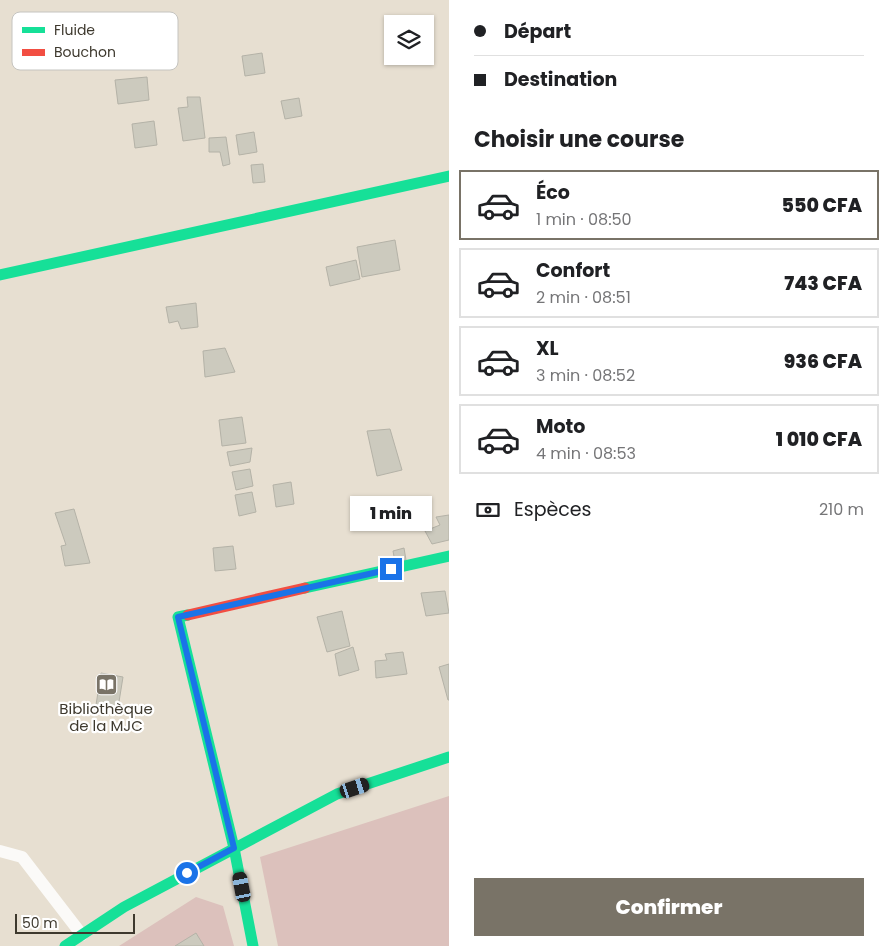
<!DOCTYPE html>
<html lang="fr">
<meta charset="utf-8">
<style>
:root{--surface:#fff;--page:#f6f6f6;--text:#202124;--muted:#757577;--line:#e0e0e0;--accent:#797367}
body{margin:0;font-family:Poppins,sans-serif;background:var(--page);color:var(--text);height:100vh;display:flex;flex-direction:column;font-size:19px;white-space:nowrap}
*{box-sizing:border-box;margin:0}
p{font-size:16px;color:var(--muted)}
.icon{flex:none;width:28px;height:28px;fill:none;stroke:currentColor;stroke-width:2;stroke-linecap:round;stroke-linejoin:round}
.map{position:relative;flex:1;overflow:hidden}
.details{display:flex;flex-direction:column;background:var(--surface);width:440px}
.details>*{flex:none}
.hud{display:grid;align-content:center;height:110px;padding:0 25px;background:var(--surface)}
.controls{position:absolute;left:384px;top:15px;display:grid;gap:10px}
.controls a{display:grid;place-items:center;width:50px;height:50px;border-radius:0px;background:var(--surface);box-shadow:0 1px 4px #0004;font-size:25px}
.scale{position:absolute;left:15px;bottom:12px;width:120px;box-sizing:border-box;padding-left:5px;border:2px solid #3e392e;border-top:0;font-size:14px;line-height:18px;white-space:nowrap;color:#3e392e;-webkit-text-stroke:4px #fff;paint-order:stroke}
.end{position:absolute;width:22px;height:22px;margin:-11px;border:6px solid #1a73e8;background:#fff;box-shadow:0 0 0 2px #fff}
.from{border-radius:50%}
.bubble{position:absolute;height:35px;border-radius:0px;background:var(--surface);box-shadow:0 1px 4px #0004;font-size:16px;font-weight:800;line-height:35px;text-align:center}
.car{position:absolute;width:15px;height:30px;margin:-15px -8px;border-radius:6px;box-shadow:0 0 4px 1px #0007;background:linear-gradient(#222 24%,#8ab4d8 0 40%,#222 0 76%,#8ab4d8 0 86%,#222 0)}
.hud b{display:flex;align-items:center;gap:18px;height:48px;font-size:19px}
.hud b+b{border-top:1px solid var(--line)}
.hud i{width:12px;height:12px;background:var(--text)}
ul{padding:0;list-style:none}
li{display:flex;align-items:center;gap:15px;height:70px;margin:0 10px 8px;padding:0 15px;border:2px solid var(--line);border-radius:0px}
li div{flex:1}
li b{display:block;font-size:19px}
li em{font-style:normal;font-weight:800}
li.on{border-color:var(--accent)}
li>.icon{width:45px;height:45px;stroke-width:1.5}
h2{padding:0 25px;font-size:22px;line-height:60px}
.pay{display:flex;align-items:center;gap:12px;height:55px;padding:0 25px;font-size:19px}
.pay p{margin-inline-start:auto}
.cta{display:flex;gap:10px;margin-top:auto;padding:10px 25px}
.cta a{flex:1;height:58px;border-radius:0px;background:var(--accent);color:#fff;font-size:20px;font-weight:800;line-height:58px;text-align:center}
main{display:flex;flex:1;min-height:0}
.map>svg:first-child{display:block}
.green{fill:#dcc1bc}
.building{fill:#cccabe;stroke:#b4b2a7}
.lines{fill:none;stroke-linecap:round;stroke-linejoin:round}
.street{stroke:#fbfaf8;stroke-width:12}
.fast{stroke:#16e098;stroke-width:11}
.jam{stroke:#f24e42;stroke-width:11}
.route{stroke:#1a73e8;stroke-width:6}
.labels{text-anchor:middle;dominant-baseline:central;stroke-width:4.5;stroke-linejoin:round;paint-order:stroke}
.poi-label{font-size:15px;fill:#3e392e;stroke:#fff}
.key{fill:#fff;stroke:#c5c4c0;stroke-width:1}
.key-label{font-size:14px;fill:#3e392e}
</style>
<main>
<div class="map">
<svg width="449" height="946" viewBox="0 0 449 946">
<rect width="100%" height="100%" fill="#e7dfd1"/>
<path class="green" d="M449,796V946H278L260,857Z
M196,897L223,906L234,946H119Z"/>
<path class="building" d="M262,53L265,73L245,76L242,56Z
M147,77L149,100L118,104L115,80Z
M187,97H200L205,138L183,141L178,108L188,107Z
M299,98L302,116L285,119L281,101Z
M154,121L157,145L135,148L132,124Z
M254,132L257,152L239,155L236,135Z
M226,137L230,164L223,166L220,152H209V138Z
M263,164L265,182L253,183L251,165Z
M395,240L400,270L362,277L357,247Z
M356,260L360,279L330,286L326,267Z
M196,303L198,327L181,329L178,321L169,323L166,307Z
M225,348L235,372L205,377L203,351Z
M242,417L246,443L222,446L219,420Z
M390,429L402,470L377,476L367,431Z
M252,448L250,462L230,466L227,452Z
M250,469L253,486L236,490L232,472Z
M291,482L294,504L276,507L273,485Z
M252,492L256,512L239,516L235,495Z
M74,509L90,563L65,566L61,546L66,545L55,513Z
M449,515V540L432,544L425,531L440,525L436,517Z
M233,546L236,569L215,571L213,548Z
M404,548L406,560L395,562L393,551Z
M445,591L449,613L426,616L421,593Z
M342,611L350,646L327,652L317,617Z
M353,647L359,670L339,676L335,654Z
M403,652L407,674L376,678L375,661L387,660L385,654Z
M449,664V700H448L439,667Z
M101,673L123,677L118,708L96,705Z
M196,933L204,946H175Z"/>
<g class="lines">
<path class="street" d="M0,851L22,857L82,935"/>
<path class="fast" d="M0,275L449,176
M305,588L449,556
M188,615L178,617L234,848L253,946
M65,946L124,907L337,794L449,757"/>
<path class="jam" d="M188,615L305,588"/>
</g>
<g class="lines">
<path class="route" d="M187,873L234,848L178,617L391,569"/>
</g>
<defs>
<symbol id="library-square" viewBox="-11 -11 22 22"><rect x="-9" y="-9" width="18" height="18" rx="4" fill="#797367" stroke="#fff"/><path d="M-6-4Q-3-5.5-.7-3.5V5Q-3 3-6 4ZM6-4Q3-5.5 .7-3.5V5Q3 3 6 4Z" fill="#fff"/></symbol>
</defs>
<g fill-rule="evenodd">
<use href="#library-square" x="94" y="672" width="25" height="25"/>
</g>
<g class="labels">
<g class="poi-label">
<text x="106" y="708">Bibliothèque<tspan x="106" dy="17">de la MJC</tspan></text>
</g>
</g>
<rect x="12" y="12" width="166" height="58" rx="8" class="key"/>
<rect x="22" y="27" width="23" height="6" fill="#16e098"/>
<rect x="22" y="49" width="23" height="7" fill="#f24e42"/>
<g class="key-label">
<text x="54" y="35">Fluide</text>
<text x="54" y="57">Bouchon</text>
</g>
</svg>
<div class="controls">
<a><svg class="icon" aria-label="layers" viewBox="0 0 24 24"><path d="M12 4l9 5-9 5-9-5zM3 14l9 5 9-5"/></svg></a>
</div>
<div class="scale">50 m</div>
<i class="end from" style="left:187px;top:873px"></i>
<i class="end" style="left:391px;top:569px"></i>
<div class="bubble" style="left:350px;top:496px;width:82px">1 min</div>
<i class="car" style="left:355px;top:788px;rotate:72deg"></i>
<i class="car" style="left:242px;top:887px;rotate:349deg"></i>
</div>
<section class="details">
<div class="hud">
<b><i class="from"></i>Départ</b>
<b><i></i>Destination</b>
</div>
<h2>Choisir une course</h2>
<ul>
<li class="on"><svg class="icon" aria-label="car" viewBox="0 0 24 24"><path d="M5 17H2v-5l4-1 3-4h7l3 4 3 1v5h-3M9 17h6M6 11h13"/><circle cx="7" cy="17" r="2"/><circle cx="17" cy="17" r="2"/></svg><div><b>Éco</b><p>1 min · 08:50</p></div><em>550 CFA</em></li>
<li><svg class="icon" aria-label="car" viewBox="0 0 24 24"><path d="M5 17H2v-5l4-1 3-4h7l3 4 3 1v5h-3M9 17h6M6 11h13"/><circle cx="7" cy="17" r="2"/><circle cx="17" cy="17" r="2"/></svg><div><b>Confort</b><p>2 min · 08:51</p></div><em>743 CFA</em></li>
<li><svg class="icon" aria-label="car" viewBox="0 0 24 24"><path d="M5 17H2v-5l4-1 3-4h7l3 4 3 1v5h-3M9 17h6M6 11h13"/><circle cx="7" cy="17" r="2"/><circle cx="17" cy="17" r="2"/></svg><div><b>XL</b><p>3 min · 08:52</p></div><em>936 CFA</em></li>
<li><svg class="icon" aria-label="car" viewBox="0 0 24 24"><path d="M5 17H2v-5l4-1 3-4h7l3 4 3 1v5h-3M9 17h6M6 11h13"/><circle cx="7" cy="17" r="2"/><circle cx="17" cy="17" r="2"/></svg><div><b>Moto</b><p>4 min · 08:53</p></div><em>1 010 CFA</em></li>
</ul>
<div class="pay"><svg class="icon" aria-label="cash" viewBox="0 0 24 24"><path d="M3 7h18v10H3z"/><circle cx="12" cy="12" r="2"/></svg>Espèces<p>210 m</p></div>
<div class="cta"><a>Confirmer</a></div>
</section>
</main>
